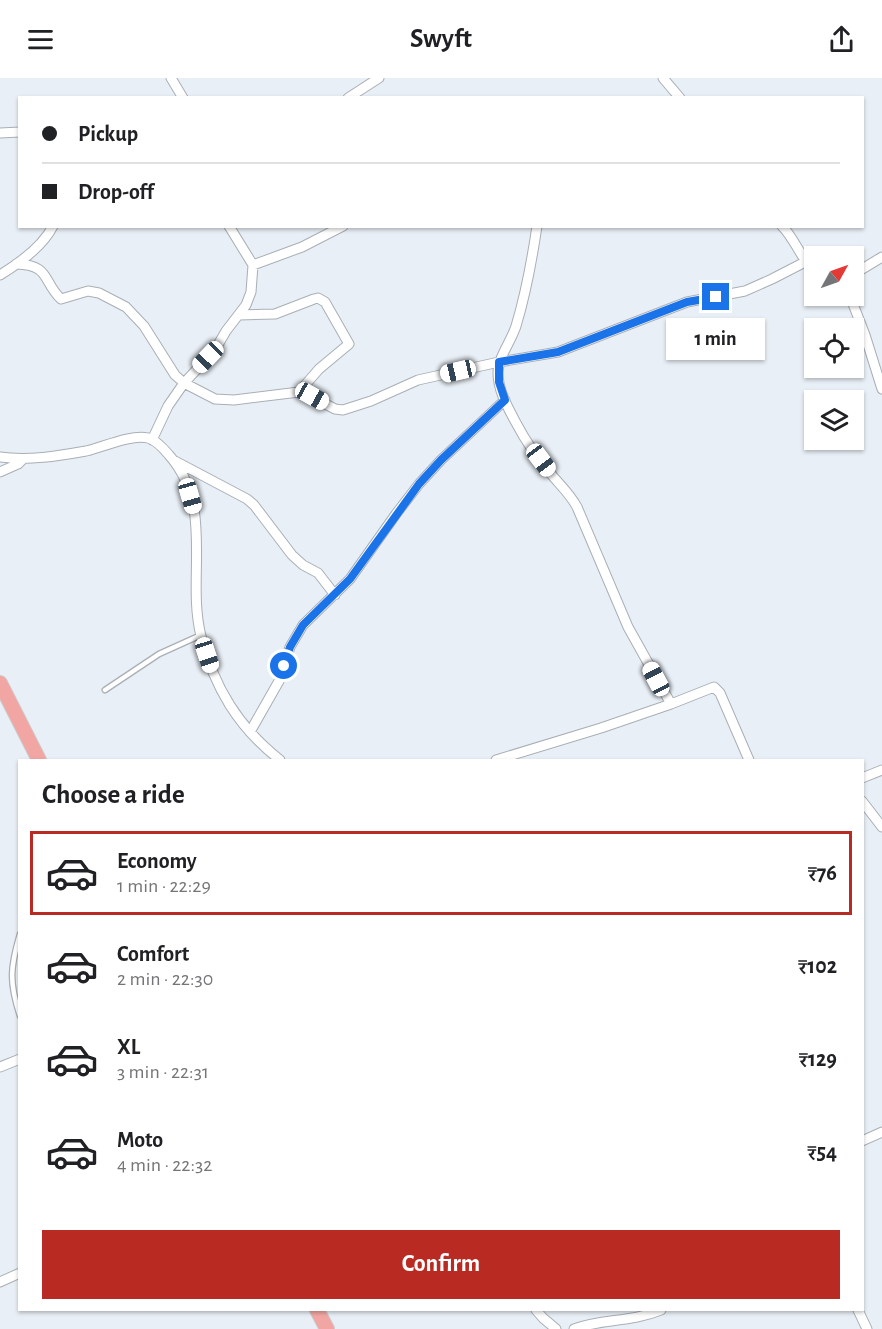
<!DOCTYPE html>
<meta charset="utf-8">
<style>
:root{--surface:#fff;--page:#f6f6f6;--text:#202124;--muted:#757577;--line:#e0e0e0;--accent:#b92a22}
body{margin:0;font-family:"Alegreya Sans",sans-serif;background:var(--page);color:var(--text);height:100vh;display:flex;flex-direction:column;font-size:22px;white-space:nowrap}
*{box-sizing:border-box;margin:0}
p{font-size:20px;color:var(--muted)}
.icon{flex:none;width:33px;height:33px;fill:none;stroke:currentColor;stroke-width:2;stroke-linecap:round;stroke-linejoin:round}
.map{position:relative;flex:1;overflow:hidden}
.sheet{position:absolute;left:18px;top:681px;width:846px;height:552px;display:flex;flex-direction:column;background:var(--surface);border-radius:0px;box-shadow:0 2px 4px #0004}
.sheet>*{flex:none}
.guide{position:absolute;left:18px;top:18px;width:846px;height:132px;border-radius:0px;box-shadow:0 2px 4px #0004;display:grid;align-content:center;height:132px;padding:0 24px;background:var(--surface)}
.needle{width:39px;rotate:50deg}
.tools{position:absolute;left:804px;top:168px;display:grid;gap:12px}
.tools a{display:grid;place-items:center;width:60px;height:60px;border-radius:0px;background:var(--surface);box-shadow:0 2px 4px #0004;font-size:30px}
.end{position:absolute;width:27px;height:27px;margin:-14px;border:8px solid #1a73e8;background:#fff;box-shadow:0 0 0 3px #fff}
.from{border-radius:50%}
.bubble{position:absolute;height:42px;border-radius:0px;background:var(--surface);box-shadow:0 2px 4px #0004;font-size:20px;font-weight:700;line-height:42px;text-align:center}
.car{position:absolute;width:18px;height:36px;margin:-18px -9px;border-radius:8px;box-shadow:0 0 4px 2px #0007;background:linear-gradient(#fff 24%,#345 0 40%,#fff 0 76%,#345 0 86%,#fff 0)}
.guide b{display:flex;align-items:center;gap:21px;height:57px;font-size:22px}
.guide b+b{border-top:2px solid var(--line)}
.guide i{width:15px;height:15px;background:var(--text)}
ul{padding:0;list-style:none}
li{display:flex;align-items:center;gap:18px;height:84px;margin:0 12px 9px;padding:0 12px;border:3px solid transparent;border-radius:0px}
li div{flex:1}
li b{display:block;font-size:22px}
li em{font-style:normal;font-weight:700}
li.on{border-color:var(--accent)}
li>.icon{width:54px;height:54px;stroke-width:1.5}
h2{padding:0 24px;font-size:27px;line-height:72px}
.primary-button{display:flex;gap:12px;margin-top:auto;padding:12px 24px}
.primary-button a{flex:1;height:69px;border-radius:0px;background:var(--accent);color:#fff;font-size:24px;font-weight:700;line-height:69px;text-align:center}
header{display:flex;justify-content:space-between;align-items:center;height:78px;padding:0 24px;background:var(--surface);font-size:27px;font-weight:700}
.map>svg:first-child{display:block}
.lines{fill:none;stroke-linecap:round;stroke-linejoin:round}
.service-casing{stroke:#a9afb5;stroke-width:7}
.minor-casing{stroke:#a9afb5;stroke-width:11}
.primary-casing{stroke:#cbcbcc;stroke-width:16}
.service{stroke:#fff;stroke-width:4.5}
.minor{stroke:#fff;stroke-width:9}
.primary{stroke:#f2a6a3;stroke-width:14}
.route{stroke:#1a73e8;stroke-width:8}
</style>
<header><svg class="icon" aria-label="menu" viewBox="0 0 24 24"><path d="M4 6h16M4 12h16M4 18h16"/></svg>Swyft<svg class="icon" aria-label="share" viewBox="0 0 24 24"><path d="M12 15V3M7 8l5-5 5 5M5 13v7h14v-7"/></svg></header>
<div class="map">
<svg width="882" height="1251" viewBox="0 0 882 1251">
<rect width="100%" height="100%" fill="#e9eff6"/>
<g class="lines">
<defs>
<path id="service" d="M105,612L159,576L201,557
M20,856C10,890 9,904 20,938"/>
<path id="minor" d="M171,0L183,20
M663,0L680,20
M348,20L379,0
M0,55L20,54
M537,148C532,182 526,215 516,248C511,264 498,279 498,295C498,312 507,328 515,343C525,362 537,380 551,396C560,407 570,416 577,429L628,549L671,626
M782,148C796,162 800,181 814,190
M16,186C51,187 42,203 61,221L88,213L99,215L126,229L144,248L175,297L184,305L215,321L234,322L299,314L312,319L335,331L343,332L371,323L418,302L499,284L558,274L687,224L745,213L772,201L805,184
M253,187L302,169L343,148
M854,196L882,179
M0,197C18,186 43,168 53,148
M850,218L865,257L882,311
M239,237L275,236L314,221L318,220L325,224L349,266L319,291L299,314
M152,362L168,328L184,305L215,272L226,253L246,227L251,214L253,187L229,148
M0,379C28,383 58,378 86,373C103,369 131,356 148,360C156,362 164,371 169,377C215,429 186,499 201,558C214,609 238,649 280,682
M175,383L247,421L254,427L292,477L303,487L318,495L335,517
M0,394L18,386L23,381
M250,654L279,603L290,569L303,547L350,501L396,436L419,406L441,382L505,322
M496,682L601,650L671,626L714,609L720,615L749,682
M862,700L882,692
M862,723L882,749
M0,989L20,981
M862,1063L882,1054
M0,1204L20,1195
M536,1232L543,1240L556,1251
M858,1232L867,1251
M574,1251C604,1240 629,1245 661,1232"/>
<path id="primary" d="M0,605L39,682
M317,1232L327,1251"/>
</defs>
<use href="#service" class="service-casing"/>
<use href="#minor" class="minor-casing"/>
<use href="#primary" class="primary-casing"/>
<use href="#service" class="service"/>
<use href="#minor" class="minor"/>
<use href="#primary" class="primary"/>
</g>
<g class="lines">
<path class="route" d="M284,588L290,569L303,547L350,501L419,406L441,382L505,322L499,304V284L558,274L687,224L716,219"/>
</g>
</svg>
<div class="tools">
<a><svg class="needle" viewBox="-14 -14 28 28"><path d="M0-13l5 13h-10z" fill="#e53935"/><path d="M0 13l5-13h-10z" fill="#757577"/></svg></a>
<a><svg class="icon" aria-label="locate" viewBox="0 0 24 24"><circle cx="12" cy="12" r="6"/><path d="M12 2v4M12 18v4M2 12h4M18 12h4"/></svg></a>
<a><svg class="icon" aria-label="layers" viewBox="0 0 24 24"><path d="M12 4l9 5-9 5-9-5zM3 14l9 5 9-5"/></svg></a>
</div>
<i class="end from" style="left:284px;top:588px"></i>
<i class="end" style="left:716px;top:219px"></i>
<div class="bubble" style="left:666px;top:240px;width:99px">1 min</div>
<i class="car" style="left:208px;top:279px;rotate:224deg"></i>
<i class="car" style="left:458px;top:293px;rotate:257deg"></i>
<i class="car" style="left:312px;top:318px;rotate:119deg"></i>
<i class="car" style="left:541px;top:382px;rotate:143deg"></i>
<i class="car" style="left:190px;top:418px;rotate:164deg"></i>
<i class="car" style="left:207px;top:577px;rotate:162deg"></i>
<i class="car" style="left:656px;top:601px;rotate:332deg"></i>
<div class="guide">
<b><i class="from"></i>Pickup</b>
<b><i></i>Drop-off</b>
</div>
<section class="sheet">
<h2>Choose a ride</h2>
<ul>
<li class="on"><svg class="icon" aria-label="car" viewBox="0 0 24 24"><path d="M5 17H2v-5l4-1 3-4h7l3 4 3 1v5h-3M9 17h6M6 11h13"/><circle cx="7" cy="17" r="2"/><circle cx="17" cy="17" r="2"/></svg><div><b>Economy</b><p>1 min · 22:29</p></div><em>₹76</em></li>
<li><svg class="icon" aria-label="car" viewBox="0 0 24 24"><path d="M5 17H2v-5l4-1 3-4h7l3 4 3 1v5h-3M9 17h6M6 11h13"/><circle cx="7" cy="17" r="2"/><circle cx="17" cy="17" r="2"/></svg><div><b>Comfort</b><p>2 min · 22:30</p></div><em>₹102</em></li>
<li><svg class="icon" aria-label="car" viewBox="0 0 24 24"><path d="M5 17H2v-5l4-1 3-4h7l3 4 3 1v5h-3M9 17h6M6 11h13"/><circle cx="7" cy="17" r="2"/><circle cx="17" cy="17" r="2"/></svg><div><b>XL</b><p>3 min · 22:31</p></div><em>₹129</em></li>
<li><svg class="icon" aria-label="car" viewBox="0 0 24 24"><path d="M5 17H2v-5l4-1 3-4h7l3 4 3 1v5h-3M9 17h6M6 11h13"/><circle cx="7" cy="17" r="2"/><circle cx="17" cy="17" r="2"/></svg><div><b>Moto</b><p>4 min · 22:32</p></div><em>₹54</em></li>
</ul>
<div class="primary-button"><a>Confirm</a></div>
</section>
</div>
